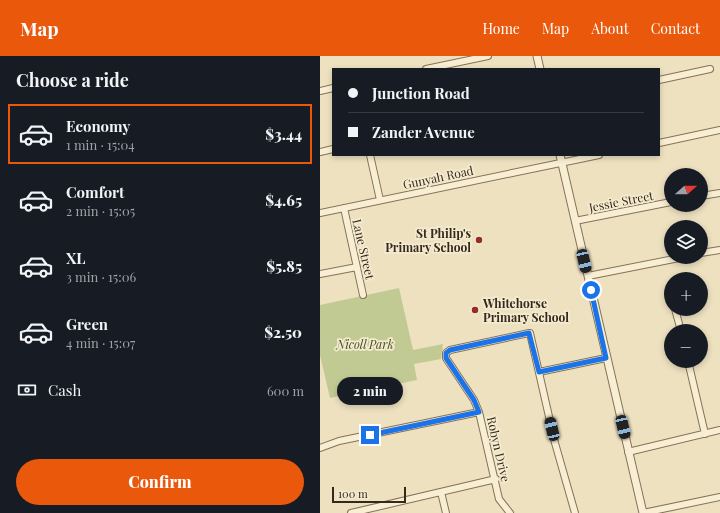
<!DOCTYPE html>
<meta charset="utf-8">
<style>
:root{--surface:#171b24;--page:#20242c;--text:#f1f3f6;--muted:#9ea1a6;--line:#363941;--accent:#ea580c}
body{margin:0;font-family:"Playfair Display",serif;background:var(--page);color:var(--text);height:100vh;display:flex;flex-direction:column;font-size:15px;white-space:nowrap}
*{box-sizing:border-box;margin:0}
p{font-size:13px;color:var(--muted)}
.icon{flex:none;width:22px;height:22px;fill:none;stroke:currentColor;stroke-width:2;stroke-linecap:round;stroke-linejoin:round}
.map{position:relative;flex:1;overflow:hidden}
.details{display:flex;flex-direction:column;background:var(--surface);width:320px}
.details>*{flex:none}
.guide{position:absolute;left:12px;top:12px;width:328px;height:88px;border-radius:0px;box-shadow:0 2px 6px #0003;display:grid;align-content:center;height:88px;padding:0 16px;background:var(--surface)}
.needle{width:26px;rotate:69deg}
.buttons{position:absolute;left:344px;top:112px;display:grid;gap:8px}
.buttons a{display:grid;place-items:center;width:44px;height:44px;border-radius:50%;background:var(--surface);box-shadow:0 2px 6px #0003;font-size:20px}
.scale{position:absolute;left:12px;bottom:10px;width:74px;box-sizing:border-box;padding-left:4px;border:2px solid #35291d;border-top:0;font-size:11px;line-height:14px;white-space:nowrap;color:#35291d;-webkit-text-stroke:3px #f4ebcf;paint-order:stroke}
.end{position:absolute;width:18px;height:18px;margin:-9px;border:5px solid #1a73e8;background:#fff;box-shadow:0 0 0 2px #fff}
.from{border-radius:50%}
.bubble{position:absolute;height:28px;border-radius:14px;background:var(--surface);box-shadow:0 2px 6px #0003;font-size:13px;font-weight:800;line-height:28px;text-align:center}
.car{position:absolute;width:12px;height:24px;margin:-12px -6px;border-radius:5px;box-shadow:0 0 3px 1px #0007;background:linear-gradient(#222 24%,#8ab4d8 0 40%,#222 0 76%,#8ab4d8 0 86%,#222 0)}
.guide b{display:flex;align-items:center;gap:14px;height:38px;font-size:15px}
.guide b+b{border-top:1px solid var(--line)}
.guide i{width:10px;height:10px;background:var(--text)}
ul{padding:0;list-style:none}
li{display:flex;align-items:center;gap:12px;height:60px;margin:0 8px 6px;padding:0 8px;border:2px solid transparent;border-radius:0px}
li div{flex:1}
li b{display:block;font-size:15px}
li em{font-style:normal;font-weight:800}
li.current{border-color:var(--accent)}
li>.icon{width:36px;height:36px;stroke-width:1.5}
h2{padding:0 16px;font-size:18px;line-height:48px}
.pay{display:flex;align-items:center;gap:10px;height:44px;padding:0 16px;font-size:15px}
.pay p{margin-inline-start:auto}
.cta{display:flex;gap:8px;margin-top:auto;padding:8px 16px}
.cta a{flex:1;height:46px;border-radius:24px;background:var(--accent);color:#fff;font-size:16px;font-weight:800;line-height:46px;text-align:center}
header{display:flex;align-items:center;gap:24px;box-sizing:border-box;height:56px;padding:0 20px;background:var(--accent);color:#fff}
header strong{font-size:19px}
nav{display:flex;gap:22px;margin-inline-start:auto;font-size:14px}
main{display:flex;flex:1;min-height:0}
.map>svg:first-child{display:block}
.green{fill:#c2ca94}
.lines{fill:none;stroke-linecap:round;stroke-linejoin:round}
.minor-casing{stroke:#857258;stroke-width:8}
.tertiary-casing{stroke:#857258;stroke-width:9}
.minor{stroke:#f8eed3;stroke-width:6}
.tertiary{stroke:#f8eed3;stroke-width:7}
.route{stroke:#1a73e8;stroke-width:5}
.poi-dot{fill:#932d2a;stroke:#f4ebcf;stroke-width:1.5}
.labels{text-anchor:middle;dominant-baseline:central;stroke-width:3.5;stroke-linejoin:round;paint-order:stroke}
.street-label{font-size:12px;fill:#35291d;stroke:#f4ebcf}
.poi-label{font-size:12px;font-weight:bold;fill:#35291d;stroke:#f4ebcf;text-anchor:end}
.park-label{font-size:12px;font-style:italic;fill:#445124;stroke:#f4ebcf}
</style>
<header>
<strong>Map</strong>
<nav><a>Home</a><a>Map</a><a>About</a><a>Contact</a></nav>
</header>
<main>
<section class="details">
<h2>Choose a ride</h2>
<ul>
<li class="current"><svg class="icon" aria-label="car" viewBox="0 0 24 24"><path d="M5 17H2v-5l4-1 3-4h7l3 4 3 1v5h-3M9 17h6M6 11h13"/><circle cx="7" cy="17" r="2"/><circle cx="17" cy="17" r="2"/></svg><div><b>Economy</b><p>1 min · 15:04</p></div><em>$3.44</em></li>
<li><svg class="icon" aria-label="car" viewBox="0 0 24 24"><path d="M5 17H2v-5l4-1 3-4h7l3 4 3 1v5h-3M9 17h6M6 11h13"/><circle cx="7" cy="17" r="2"/><circle cx="17" cy="17" r="2"/></svg><div><b>Comfort</b><p>2 min · 15:05</p></div><em>$4.65</em></li>
<li><svg class="icon" aria-label="car" viewBox="0 0 24 24"><path d="M5 17H2v-5l4-1 3-4h7l3 4 3 1v5h-3M9 17h6M6 11h13"/><circle cx="7" cy="17" r="2"/><circle cx="17" cy="17" r="2"/></svg><div><b>XL</b><p>3 min · 15:06</p></div><em>$5.85</em></li>
<li><svg class="icon" aria-label="car" viewBox="0 0 24 24"><path d="M5 17H2v-5l4-1 3-4h7l3 4 3 1v5h-3M9 17h6M6 11h13"/><circle cx="7" cy="17" r="2"/><circle cx="17" cy="17" r="2"/></svg><div><b>Green</b><p>4 min · 15:07</p></div><em>$2.50</em></li>
</ul>
<div class="pay"><svg class="icon" aria-label="cash" viewBox="0 0 24 24"><path d="M3 7h18v10H3z"/><circle cx="12" cy="12" r="2"/></svg>Cash<p>600 m</p></div>
<div class="cta"><a>Confirm</a></div>
</section>
<div class="map">
<svg width="400" height="457" viewBox="0 0 400 457">
<rect width="100%" height="100%" fill="#ede1c0"/>
<path class="green" d="M79,232L93,294L123,288L121,303L94,308L97,324L10,342L0,299V249Z"/>
<g class="lines">
<defs>
<path id="minor" d="M106,13L168,0
M339,24L390,13
M0,35L13,32
M339,87L400,74
M0,96L13,93
M50,99L60,144
M381,140L400,137
M24,152L43,239
M0,157L279,99
M255,165L351,146
M381,197L400,194
M0,218L37,211
M268,220L364,201
M355,253L361,275
M368,305L385,378
M219,316L286,302
M0,392L19,385L159,356
M308,396L400,374
M121,436L126,457
M31,457L176,423
M190,457L179,443L159,356L154,344L126,302V297L130,294L209,277H210L235,387L255,457
M323,457L400,441"/>
<path id="tertiary" d="M217,0L220,13
M240,99L323,457"/>
</defs>
<use href="#minor" class="minor-casing"/>
<use href="#tertiary" class="tertiary-casing"/>
<use href="#minor" class="minor"/>
<use href="#tertiary" class="tertiary"/>
</g>
<g class="lines">
<path class="route" d="M50,379L159,356L154,344L126,302V297L130,294L209,277L219,316L286,302L271,234"/>
</g>
<g class="poi-dot">
<circle cx="159" cy="184" r="4"/>
<circle cx="155" cy="254" r="4"/>
</g>
<g class="labels">
<g class="street-label">
<text transform="translate(118 121) rotate(-12)">Gunyah Road</text>
<text transform="translate(301 145) rotate(-11)">Jessie Street</text>
<text transform="translate(44 193) rotate(77)">Lane Street</text>
<text transform="translate(179 393) rotate(77)">Robyn Drive</text>
</g>
<g class="poi-label">
<text x="151" y="177">St Philip's<tspan x="151" dy="14">Primary School</tspan></text>
<text x="163" y="247" text-anchor="start">Whitehorse<tspan x="163" dy="14">Primary School</tspan></text>
</g>
<g class="park-label">
<text x="45" y="288">Nicoll Park</text>
</g>
</g>
</svg>
<div class="buttons">
<a><svg class="needle" viewBox="-14 -14 28 28"><path d="M0-13l5 13h-10z" fill="#e53935"/><path d="M0 13l5-13h-10z" fill="#9ea1a6"/></svg></a>
<a><svg class="icon" aria-label="layers" viewBox="0 0 24 24"><path d="M12 4l9 5-9 5-9-5zM3 14l9 5 9-5"/></svg></a>
<a>+</a>
<a>−</a>
</div>
<div class="scale">100 m</div>
<i class="end from" style="left:271px;top:234px"></i>
<i class="end" style="left:50px;top:379px"></i>
<div class="bubble" style="left:17px;top:321px;width:66px">2 min</div>
<i class="car" style="left:264px;top:205px;rotate:167deg"></i>
<i class="car" style="left:303px;top:371px;rotate:167deg"></i>
<i class="car" style="left:232px;top:373px;rotate:347deg"></i>
<div class="guide">
<b><i class="from"></i>Junction Road</b>
<b><i></i>Zander Avenue</b>
</div>
</div>
</main>
